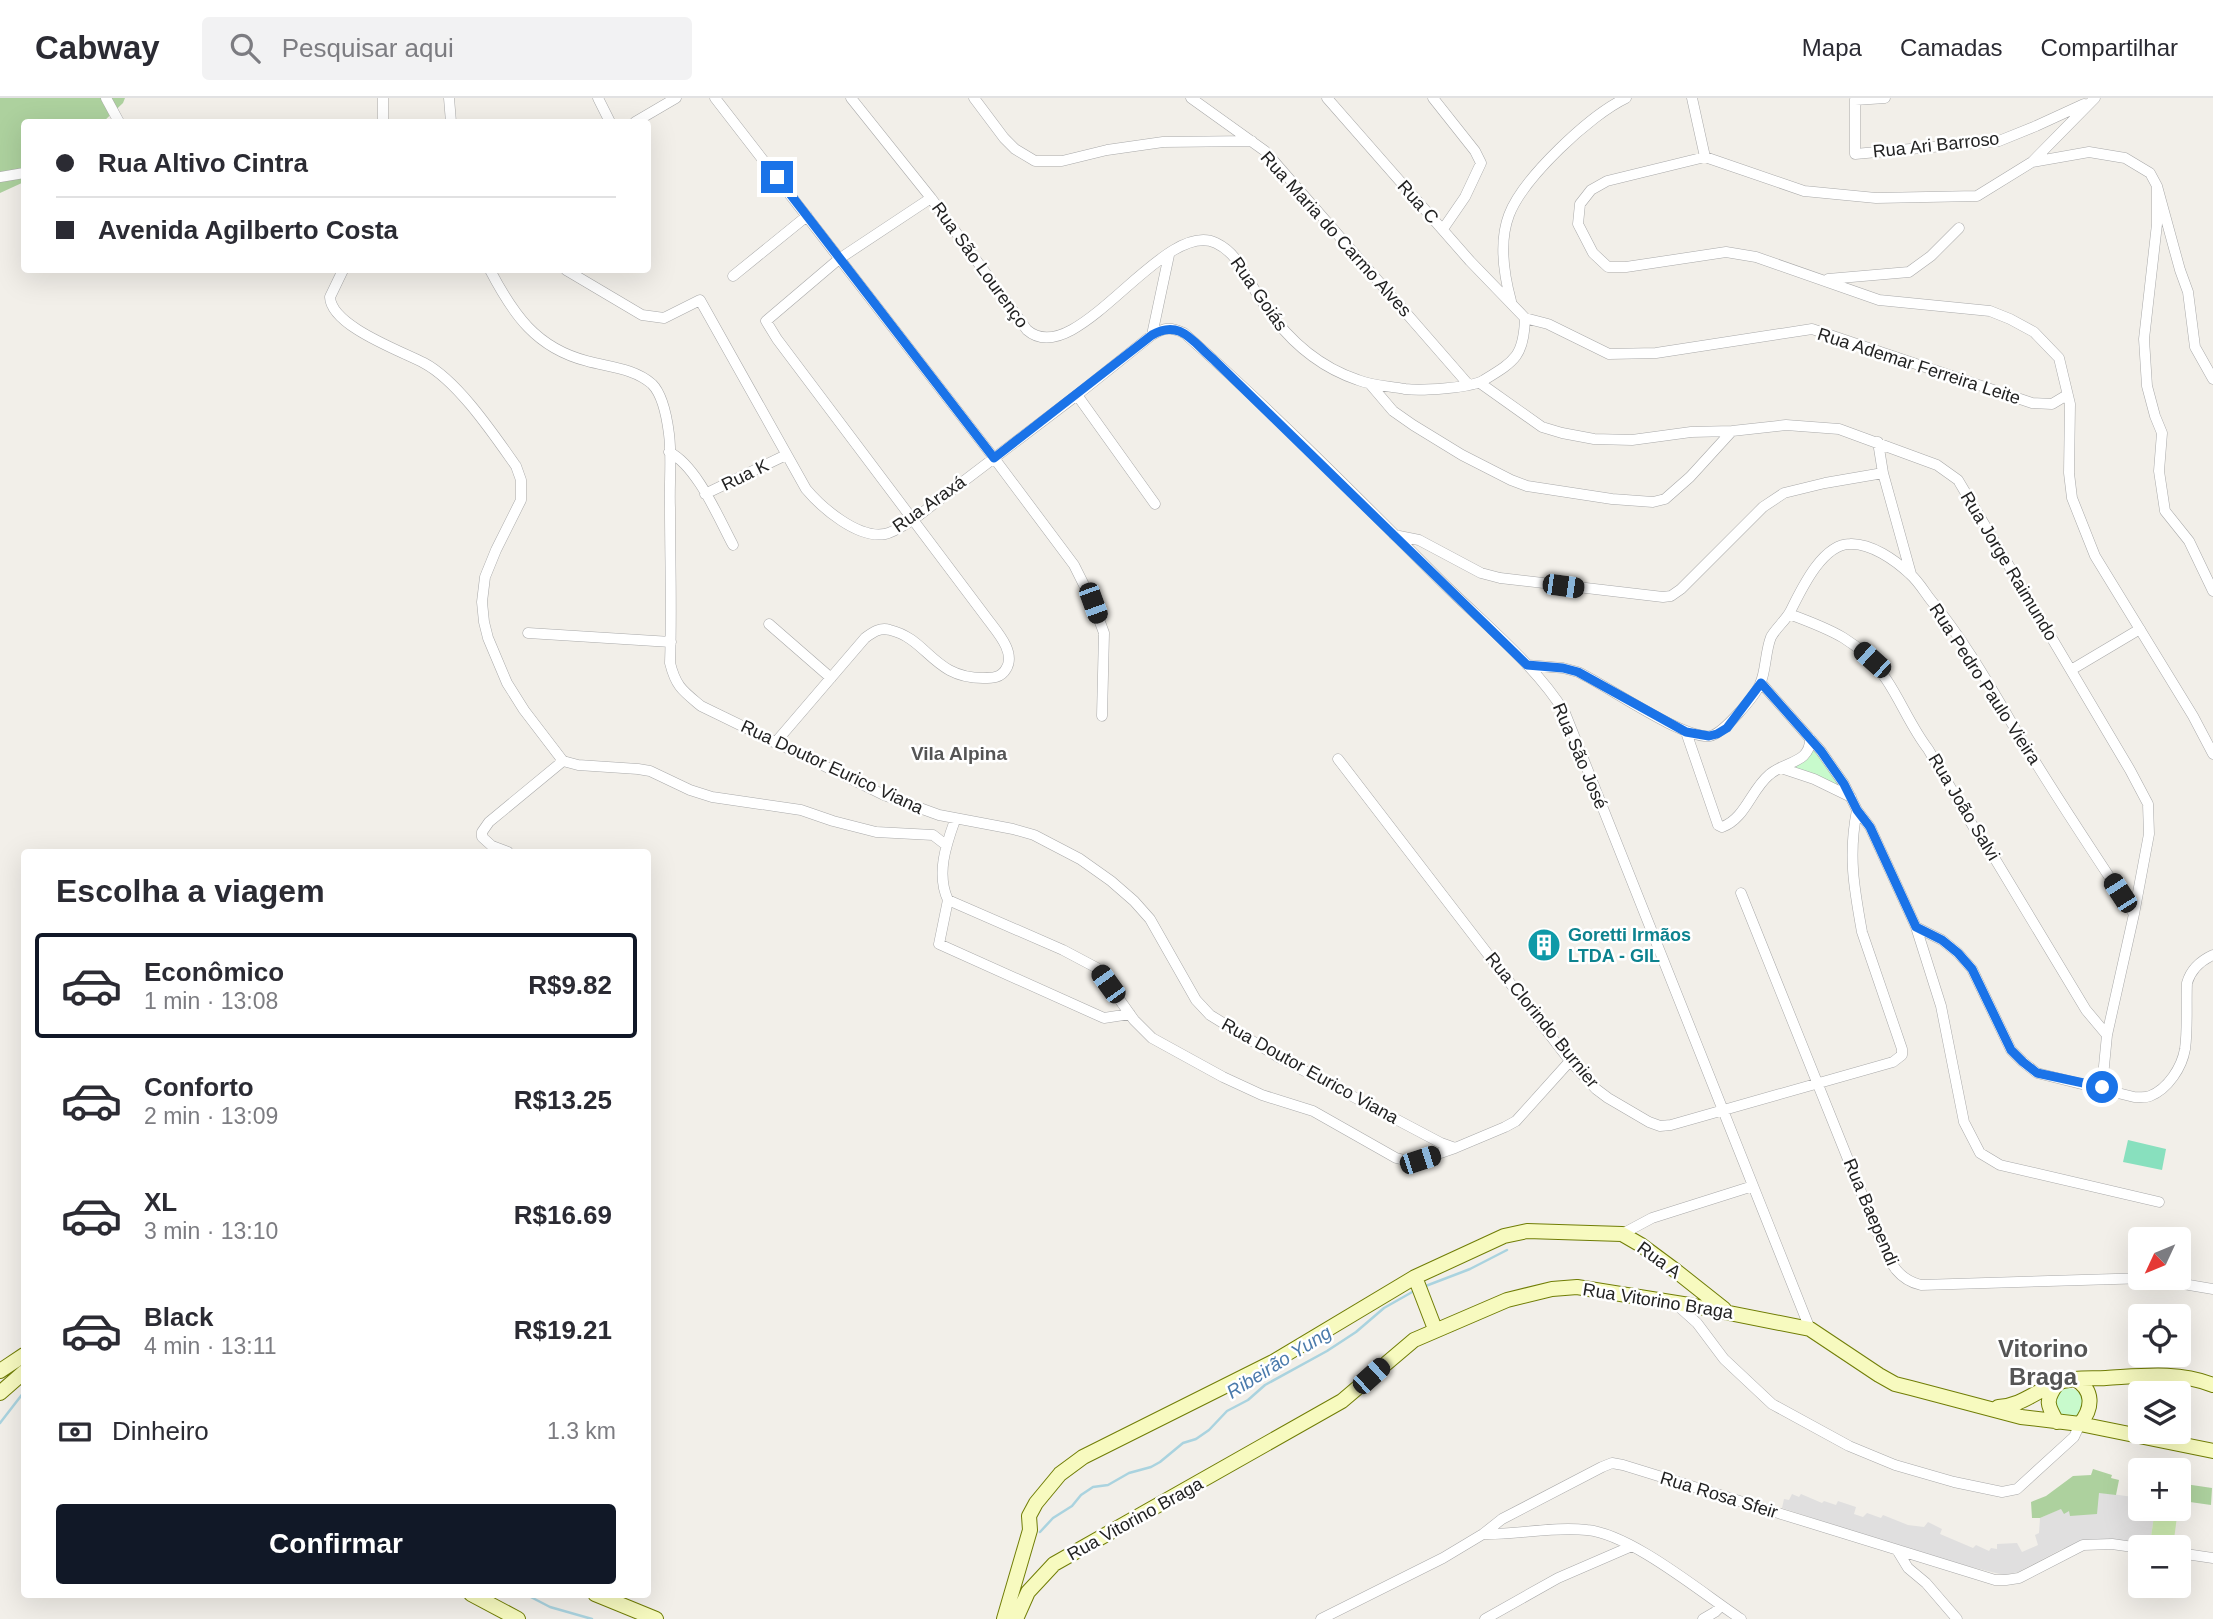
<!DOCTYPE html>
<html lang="pt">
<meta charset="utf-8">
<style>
:root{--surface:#fff;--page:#f2f2f3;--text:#2b2b33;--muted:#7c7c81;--line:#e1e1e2;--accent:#111827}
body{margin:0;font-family:Helvetica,sans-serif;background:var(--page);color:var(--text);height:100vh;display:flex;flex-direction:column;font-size:26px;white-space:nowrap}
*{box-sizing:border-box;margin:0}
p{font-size:23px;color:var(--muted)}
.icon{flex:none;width:38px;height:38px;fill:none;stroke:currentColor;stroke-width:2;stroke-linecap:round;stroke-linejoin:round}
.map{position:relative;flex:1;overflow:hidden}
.details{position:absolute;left:21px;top:751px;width:630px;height:749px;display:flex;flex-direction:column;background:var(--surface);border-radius:7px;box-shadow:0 7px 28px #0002}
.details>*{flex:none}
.banner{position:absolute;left:21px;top:21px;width:630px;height:154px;border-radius:7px;box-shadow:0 7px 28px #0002;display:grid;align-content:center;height:154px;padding:0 35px;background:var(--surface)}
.needle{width:46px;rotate:226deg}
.controls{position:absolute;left:2128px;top:1129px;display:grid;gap:14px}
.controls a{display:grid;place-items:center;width:63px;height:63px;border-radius:7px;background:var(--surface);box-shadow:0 7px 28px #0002;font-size:35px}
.end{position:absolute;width:32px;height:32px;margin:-16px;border:9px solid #1a73e8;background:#fff;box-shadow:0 0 0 4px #fff}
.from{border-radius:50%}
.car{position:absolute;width:21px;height:42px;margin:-21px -10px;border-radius:9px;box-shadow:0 0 5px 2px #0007;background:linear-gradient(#222 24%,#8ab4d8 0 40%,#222 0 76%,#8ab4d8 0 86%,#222 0)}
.banner b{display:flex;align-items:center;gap:24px;height:66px;font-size:26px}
.banner b+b{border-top:2px solid var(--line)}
.banner i{width:18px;height:18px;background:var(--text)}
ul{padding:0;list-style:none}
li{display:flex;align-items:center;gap:21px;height:105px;margin:0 14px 10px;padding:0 21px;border:4px solid transparent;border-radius:7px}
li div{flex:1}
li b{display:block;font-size:26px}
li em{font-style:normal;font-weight:800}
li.active{border-color:var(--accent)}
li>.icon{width:63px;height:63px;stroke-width:1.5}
h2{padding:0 35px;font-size:32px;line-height:84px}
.pay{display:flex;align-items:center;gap:18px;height:77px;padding:0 35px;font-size:26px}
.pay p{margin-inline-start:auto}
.cta{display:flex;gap:14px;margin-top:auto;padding:14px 35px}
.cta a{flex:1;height:80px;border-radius:7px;background:var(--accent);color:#fff;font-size:28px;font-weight:800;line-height:80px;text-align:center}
header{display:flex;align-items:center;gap:42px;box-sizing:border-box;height:98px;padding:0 35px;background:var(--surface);border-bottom:2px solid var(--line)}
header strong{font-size:33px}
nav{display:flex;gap:38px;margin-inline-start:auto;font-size:24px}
.search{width:490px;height:63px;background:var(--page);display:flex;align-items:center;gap:18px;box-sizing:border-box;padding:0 24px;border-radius:7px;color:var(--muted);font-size:26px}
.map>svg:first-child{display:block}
.residential{fill:#e0dfdf}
.grass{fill:#cdebb0}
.forest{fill:#add19e}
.park{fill:#c8facc}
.pitch{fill:#88e0be}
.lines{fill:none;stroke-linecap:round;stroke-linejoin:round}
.stream{stroke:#aad3df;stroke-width:2.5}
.street-casing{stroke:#a9a9a9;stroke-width:11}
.secondary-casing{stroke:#707d05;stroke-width:16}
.street{stroke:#fff;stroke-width:10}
.secondary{stroke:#f7fabf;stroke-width:14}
.route{stroke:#1a73e8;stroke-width:9}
.labels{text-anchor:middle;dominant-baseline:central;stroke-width:5;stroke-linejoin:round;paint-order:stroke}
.street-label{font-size:18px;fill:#222;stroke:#fff}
.culture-label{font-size:18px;font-weight:bold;fill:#0d838f;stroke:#fff;text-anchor:start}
.neighbourhood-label{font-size:19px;font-weight:bold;fill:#555;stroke:#fff}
.water-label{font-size:19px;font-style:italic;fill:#4a7aab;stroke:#fff}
.district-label{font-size:24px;font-weight:bold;fill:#555;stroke:#fff}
</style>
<header>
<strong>Cabway</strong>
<div class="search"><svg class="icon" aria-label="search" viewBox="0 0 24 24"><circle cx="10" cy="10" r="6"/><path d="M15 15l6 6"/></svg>Pesquisar aqui</div>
<nav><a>Mapa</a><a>Camadas</a><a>Compartilhar</a></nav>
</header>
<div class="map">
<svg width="2213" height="1521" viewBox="0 0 2213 1521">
<rect width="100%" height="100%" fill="#f2efe9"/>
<path class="residential" d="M2098,1394L2140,1400V1410L2155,1411L2150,1446L2092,1441L2062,1451L2018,1474L2004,1477L1934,1460L1782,1410L1784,1401L1789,1402L1792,1396L1799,1399L1801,1396L1822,1405L1824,1403L1836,1407L1838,1403L1856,1409L1854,1416L1863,1419L1867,1415L1881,1420L1883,1417L1908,1427L1924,1429L1928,1424L1942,1431L1940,1436L1973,1450L1976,1447L1989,1453L1991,1450L1997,1451V1446L2017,1445L2022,1454L2038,1447L2035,1437L2039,1435L2040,1420Z"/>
<path class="grass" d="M2155,1411H2178L2173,1449L2150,1446Z"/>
<path class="forest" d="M0,0H125L123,5L103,24H24V84L0,95Z
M2093,1371L2112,1377L2111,1380L2119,1382L2116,1397L2099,1395L2097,1416L2070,1418L2069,1413L2064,1416L2061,1411L2040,1420H2032L2031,1404L2046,1398L2073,1378L2091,1377Z
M2185,1386L2212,1390L2211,1407L2183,1403Z"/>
<path class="park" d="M1813,649L1844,690L1793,669Z
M2069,1290C2080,1292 2082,1297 2085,1308L2076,1320L2061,1319L2054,1302L2059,1293Z"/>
<path class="pitch" d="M2128,1042L2166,1051L2162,1072L2123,1064Z"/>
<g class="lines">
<path class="stream" d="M1423,1189L1470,1171L1507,1152
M0,1325L24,1294
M1040,1434L1053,1420L1072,1408L1081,1397L1093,1389L1108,1387L1129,1375L1151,1369L1160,1364L1183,1345L1196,1341L1209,1332L1227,1313L1248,1302L1265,1287L1327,1253L1356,1234L1384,1210L1414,1193
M525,1496L550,1509L592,1521"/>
<defs>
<path id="street" d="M106,0L119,24
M383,0V24
M449,0L451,24
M598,0L610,24
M715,0L994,360L1074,467L1093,505L1104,535L1102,618
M851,0L931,100L1027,232C1076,275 1163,119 1216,145C1237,155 1244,175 1256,194C1280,234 1313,267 1358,282C1373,288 1390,288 1405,291C1421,293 1472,290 1484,282C1515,263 1524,258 1525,220L1470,163L1327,0
M974,0L1004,40L1015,51L1035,63H1062L1107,52L1163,44L1252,43
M1191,0L1265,53L1468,286
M1433,0L1475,53L1481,65L1465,99L1443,131
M1692,0L1705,59
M1885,0L1855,2V56L1999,43L2036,28L2084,6
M2095,0L2032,64L1977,98L1876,100L1804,93L1705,59L1607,83L1591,92L1580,106L1578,126L1593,155L1608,169H1626L1726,154L1756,159L1879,202L1990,213L2010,221L2034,234L2059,260L2070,306L2069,375L2072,400L2095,458L2193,618L2213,656
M635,24L676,0
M2032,64L2089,54L2125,60L2150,75L2157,88L2180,172L2188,194L2195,249L2213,281
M0,79L24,75
M2157,88V126L2144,241L2147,288L2155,318L2162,335L2159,373L2165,413L2189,443L2213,493
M343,172L330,199C331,228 401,253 424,265C458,283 494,337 516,368L521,382V402L496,452L485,479L482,504L484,524L488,540L507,585L524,612L563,663L578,667L638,671L650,673L690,692L712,699L801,712L833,723L876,734L933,737L946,747
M490,172C513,216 536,250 587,263C608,269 634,270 652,286C663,297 667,320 669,336C672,360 669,386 670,410C670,462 672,514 670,565C676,589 683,593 701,608L884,697L939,717L1013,731L1034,737L1080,761L1111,783L1134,803L1150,821L1196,902L1210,917L1280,960L1441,1045L1455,1050
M566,172L642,217L664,220L700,202L806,391C822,410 858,441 885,436C895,434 905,426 914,421L1077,297L1152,237C1165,229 1171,229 1184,235C1273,314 1357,399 1441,483C1481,523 1536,567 1565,615L1810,1231
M733,178L807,118
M1828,181L1909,174L1931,158L1959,130
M1511,203C1504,177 1499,143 1509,117C1523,80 1590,17 1626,0
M1525,220L1548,226L1609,256L1656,255L1812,231L2032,305L2052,306L2067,297
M1152,237L1169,157
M1480,285L1542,329L1562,335L1594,341L1632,342L1691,334L1732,333L1786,327L1839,331L1937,367L1958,382L2130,672L2148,706L2149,736L2134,816L2107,937L2102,989
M1370,286L1393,313L1413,327L1462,357L1511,382L1527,388L1612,401L1653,404L1665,401L1690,379L1732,333
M1077,297L1155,406
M1878,344L1883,375L1911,476
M669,354C697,368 718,419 733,447
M705,396L786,357
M1394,437L1419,442L1481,475L1500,480L1663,499L1671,498L1681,491L1763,409L1784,395L1825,385L1883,375
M1789,516C1830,531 1861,543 1886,581C1901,603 1911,629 1928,651L1977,735L1989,751L2086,912L2107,937
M769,526L831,580
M528,535L671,544
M1527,567L1563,570L1578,574C1608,588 1682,641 1710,638C1723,636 1755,598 1760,586C1766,574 1765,554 1771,539C1776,530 1785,523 1790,514C1801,492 1822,446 1850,446C1871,445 1895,462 1910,476C1918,483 1924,493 1930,501C1964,542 1990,588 2017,634C2054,696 2094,756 2134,816
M2071,572L2140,531
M1761,585L1821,653L1844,686L1857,712L1870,729L1916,829L1941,908L1964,1024L1980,1055L2000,1067L2159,1104
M1686,634L1718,727L1722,729C1745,721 1751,692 1769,677C1784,663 1811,666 1810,640
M775,645L865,540C873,534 880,529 890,532C928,541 933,580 983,580C992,580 1001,580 1006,571C1016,555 998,535 989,523L777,241L766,223L839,161L931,100
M1338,661L1570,963L1596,991L1608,1000L1649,1024L1660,1028L1671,1027L1893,964L1902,957V951L1862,834C1854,790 1848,757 1857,712
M1781,670L1814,681L1851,699
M955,722C946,747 936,776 948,802L1063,852L1097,870L1134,922L1152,940L1223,979L1262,997L1313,1013L1396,1060L1409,1063L1420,1062L1455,1050L1505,1029L1516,1023L1570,963
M508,754L492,748L482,739V734L489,724L563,663
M1741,795L1880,1141C1890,1163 1896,1181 1921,1187L2148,1180L2213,1191
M948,802L939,846L1104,920L1130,916
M1916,829L1942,842L1958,855L1972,871L2011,952L2023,964L2037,975L2134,999C2139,999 2145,1000 2150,998C2168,991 2182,969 2185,951C2188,930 2186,906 2187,885C2191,871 2200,863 2213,857
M1622,1136L1652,1120L1753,1088
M1677,1207L1697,1225L1724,1261L1772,1306L1849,1348L1895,1367L1954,1384L2002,1394L2017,1391L2074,1339L2080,1326
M1483,1436C1518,1437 1553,1428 1587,1432C1631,1436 1702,1495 1741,1521
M1897,1452L1908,1470L1926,1485L1957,1521
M2179,1455L2213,1460
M1321,1521L1443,1460L1483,1436L1502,1421L1602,1369L1612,1365L1623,1367L1995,1482H2006L2019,1480L2083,1447L2112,1446L2140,1450
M1485,1521L1558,1480L1632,1448
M1703,1521L1715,1514L1721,1508"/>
<path id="secondary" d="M1415,1179L1435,1231
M0,1273L24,1257
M2075,1281C2094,1292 2093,1310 2080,1326
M0,1295L24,1274
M1998,1309C2021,1308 2036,1293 2057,1285C2072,1279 2090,1281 2106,1280C2142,1278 2178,1273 2213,1287
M2057,1324C2047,1307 2045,1302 2057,1286
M471,1496L518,1521
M595,1496L656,1521
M1004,1521L1030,1432L1029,1418L1036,1405L1060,1376L1083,1359L1273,1264L1415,1179L1504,1138L1527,1133L1622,1136L1641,1147L1676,1173L1724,1211
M1016,1521L1028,1494L1054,1466L1342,1303L1414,1242L1507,1202L1552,1191L1577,1189L1689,1207L1810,1231L1879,1277L1895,1286L1911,1290L2021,1319L2080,1326L2213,1353"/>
</defs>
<use href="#street" class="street-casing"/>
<use href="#secondary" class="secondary-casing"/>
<use href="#street" class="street"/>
<use href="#secondary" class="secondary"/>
</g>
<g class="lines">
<path class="route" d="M777,79L994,360L1152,237C1180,221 1192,243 1213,261L1527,567L1563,570L1578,574L1686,634L1709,638L1717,636L1727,630L1761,585L1821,653L1844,686L1857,712L1870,729L1916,829L1942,842L1958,855L1972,871L2011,952L2023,964L2037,975L2102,989"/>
</g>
<defs>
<symbol id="building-disc" viewBox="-11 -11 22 22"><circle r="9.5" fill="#0f9aa8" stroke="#fff"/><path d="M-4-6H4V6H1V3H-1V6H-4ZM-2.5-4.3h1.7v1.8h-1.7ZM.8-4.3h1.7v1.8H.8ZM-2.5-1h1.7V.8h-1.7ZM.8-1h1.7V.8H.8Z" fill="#fff"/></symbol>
</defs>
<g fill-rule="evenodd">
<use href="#building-disc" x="1525" y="828" width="38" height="38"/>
</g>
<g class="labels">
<g class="street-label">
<text transform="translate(1936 47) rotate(-6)">Rua Ari Barroso</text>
<text transform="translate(1418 104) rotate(48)">Rua C</text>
<text transform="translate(1336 136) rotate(48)">Rua Maria do Carmo Alves</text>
<text transform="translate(980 167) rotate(54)">Rua São Lourenço</text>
<text transform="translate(1259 196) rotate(55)">Rua Goiás</text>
<text transform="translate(1919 268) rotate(18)">Rua Ademar Ferreira Leite</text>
<text transform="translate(745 377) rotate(-26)">Rua K</text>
<text transform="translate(929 406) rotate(-35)">Rua Araxá</text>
<text transform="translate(2009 468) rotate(59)">Rua Jorge Raimundo</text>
<text transform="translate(1985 586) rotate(57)">Rua Pedro Paulo Vieira</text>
<text transform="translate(1580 658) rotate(67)">Rua São José</text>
<text transform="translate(832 669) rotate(25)">Rua Doutor Eurico Viana</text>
<text transform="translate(1964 709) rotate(59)">Rua João Salvi</text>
<text transform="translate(1542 922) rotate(51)">Rua Clorindo Burnier</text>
<text transform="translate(1310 973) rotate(29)">Rua Doutor Eurico Viana</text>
<text transform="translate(1871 1114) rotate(67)">Rua Baependi</text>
<text transform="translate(1659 1162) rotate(36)">Rua A</text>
<text transform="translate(1658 1203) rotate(9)">Rua Vitorino Braga</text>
<text transform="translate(1719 1397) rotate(17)">Rua Rosa Sfeir</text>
<text transform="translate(1135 1421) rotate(-29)">Rua Vitorino Braga</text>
</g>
<g class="culture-label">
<text x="1568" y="837">Goretti Irmãos<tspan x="1568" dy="21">LTDA - GIL</tspan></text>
</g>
<g class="neighbourhood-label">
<text x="959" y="655">Vila Alpina</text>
</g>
<g class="water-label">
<text transform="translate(1279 1264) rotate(-32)">Ribeirão Yung</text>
</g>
<g class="district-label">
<text x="2043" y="1250">Vitorino<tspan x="2043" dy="28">Braga</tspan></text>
</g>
</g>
</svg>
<div class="controls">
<a><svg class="needle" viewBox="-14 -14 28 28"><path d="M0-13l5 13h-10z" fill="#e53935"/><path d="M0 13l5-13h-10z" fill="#7c7c81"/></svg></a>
<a><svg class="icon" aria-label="locate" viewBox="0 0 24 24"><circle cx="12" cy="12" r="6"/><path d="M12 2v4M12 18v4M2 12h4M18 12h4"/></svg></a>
<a><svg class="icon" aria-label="layers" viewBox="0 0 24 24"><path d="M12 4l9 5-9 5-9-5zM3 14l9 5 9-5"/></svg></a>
<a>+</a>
<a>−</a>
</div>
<i class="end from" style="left:2102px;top:989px"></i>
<i class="end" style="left:777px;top:79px"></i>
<i class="car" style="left:1563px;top:488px;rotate:98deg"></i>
<i class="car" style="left:1093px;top:505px;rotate:160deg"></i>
<i class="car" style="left:1872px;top:562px;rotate:312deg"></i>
<i class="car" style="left:2120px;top:795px;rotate:327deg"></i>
<i class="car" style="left:1108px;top:886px;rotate:324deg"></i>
<i class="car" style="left:1420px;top:1062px;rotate:72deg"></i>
<i class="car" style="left:1371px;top:1278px;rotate:48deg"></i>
<div class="banner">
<b><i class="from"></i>Rua Altivo Cintra</b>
<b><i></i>Avenida Agilberto Costa</b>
</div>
<section class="details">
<h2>Escolha a viagem</h2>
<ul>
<li class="active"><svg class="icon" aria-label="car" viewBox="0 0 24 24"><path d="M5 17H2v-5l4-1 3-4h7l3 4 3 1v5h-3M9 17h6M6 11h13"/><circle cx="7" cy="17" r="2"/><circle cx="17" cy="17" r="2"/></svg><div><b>Econômico</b><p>1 min · 13:08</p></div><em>R$9.82</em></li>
<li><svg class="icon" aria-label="car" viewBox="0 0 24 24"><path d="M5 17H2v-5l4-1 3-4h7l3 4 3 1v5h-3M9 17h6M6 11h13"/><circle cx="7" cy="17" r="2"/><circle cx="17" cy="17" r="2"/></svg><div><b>Conforto</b><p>2 min · 13:09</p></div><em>R$13.25</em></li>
<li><svg class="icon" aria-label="car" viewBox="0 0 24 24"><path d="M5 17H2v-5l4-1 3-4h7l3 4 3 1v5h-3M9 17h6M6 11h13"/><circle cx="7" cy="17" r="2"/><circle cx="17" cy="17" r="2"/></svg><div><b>XL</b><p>3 min · 13:10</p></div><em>R$16.69</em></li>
<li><svg class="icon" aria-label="car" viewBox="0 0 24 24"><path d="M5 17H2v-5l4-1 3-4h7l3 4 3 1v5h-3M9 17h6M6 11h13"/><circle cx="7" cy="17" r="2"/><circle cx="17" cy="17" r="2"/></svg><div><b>Black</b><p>4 min · 13:11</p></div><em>R$19.21</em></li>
</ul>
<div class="pay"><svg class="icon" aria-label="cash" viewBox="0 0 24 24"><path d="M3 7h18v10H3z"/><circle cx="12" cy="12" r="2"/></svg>Dinheiro<p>1.3 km</p></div>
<div class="cta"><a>Confirmar</a></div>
</section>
</div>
